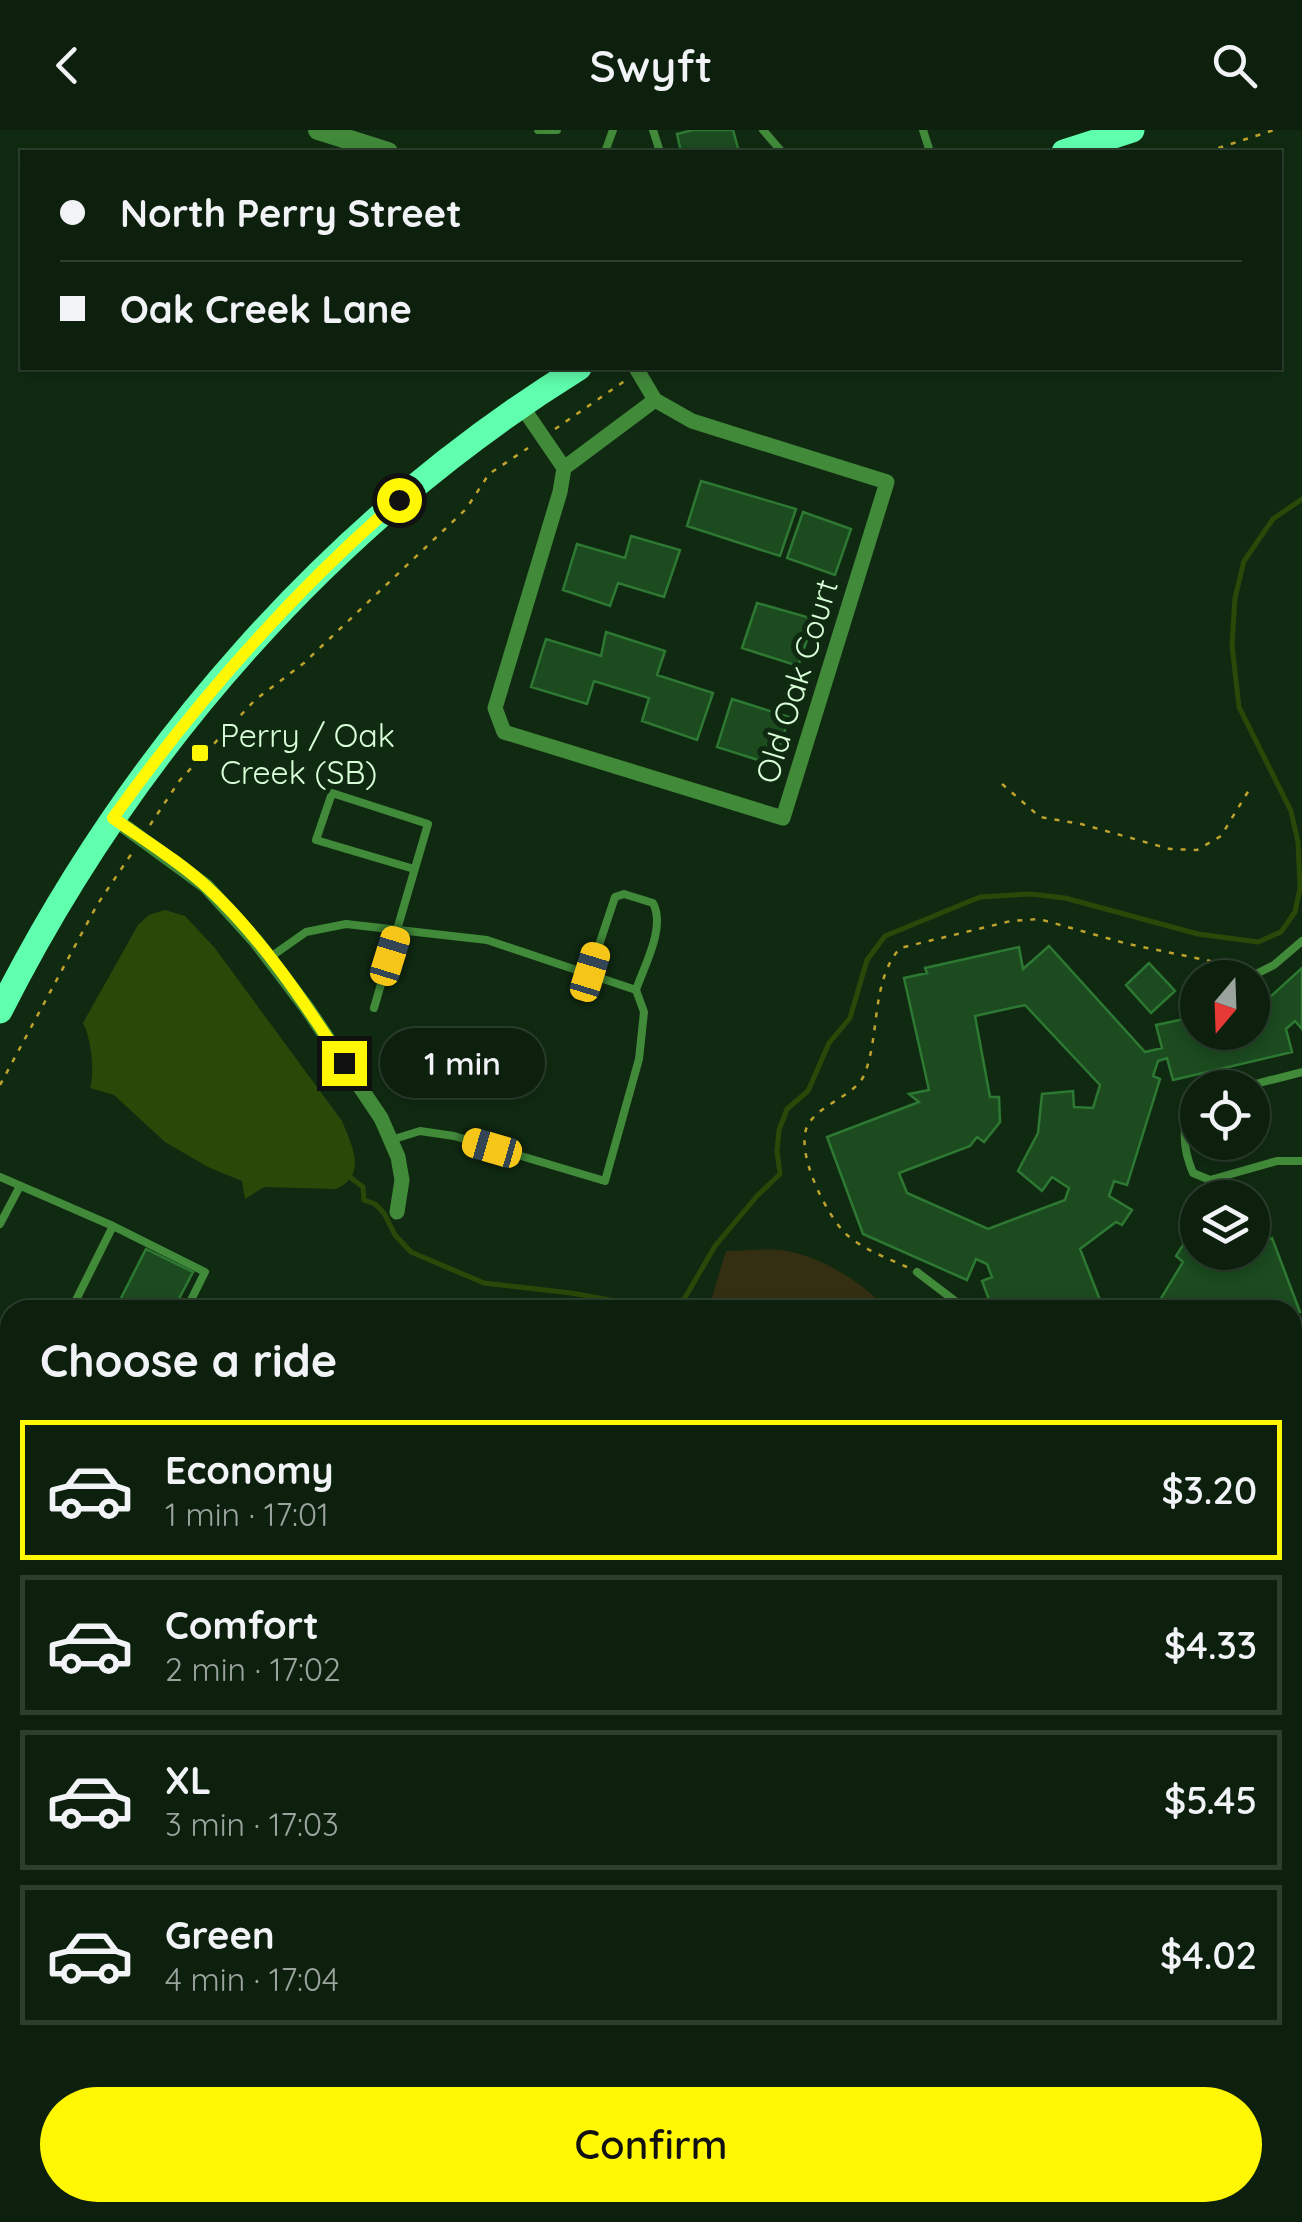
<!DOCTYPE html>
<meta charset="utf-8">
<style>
:root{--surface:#0c200d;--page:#1a2d1b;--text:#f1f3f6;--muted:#9aa39d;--line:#2c3e2e;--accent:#fff704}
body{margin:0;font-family:Quicksand,sans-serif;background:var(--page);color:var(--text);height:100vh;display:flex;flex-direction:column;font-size:38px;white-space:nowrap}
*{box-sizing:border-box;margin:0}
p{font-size:32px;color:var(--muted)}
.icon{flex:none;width:55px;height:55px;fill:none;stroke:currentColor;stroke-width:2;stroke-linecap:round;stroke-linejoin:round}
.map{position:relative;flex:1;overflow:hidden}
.side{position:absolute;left:0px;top:1170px;width:1302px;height:922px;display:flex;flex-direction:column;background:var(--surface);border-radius:30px 30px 0 0;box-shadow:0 5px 15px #0003,0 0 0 2px var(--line)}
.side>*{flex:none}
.guide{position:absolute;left:20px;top:20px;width:1262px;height:220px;border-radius:0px;box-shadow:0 5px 15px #0003,0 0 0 2px var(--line);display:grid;align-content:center;height:220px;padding:0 40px;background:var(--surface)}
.needle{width:65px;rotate:199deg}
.controls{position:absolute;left:1180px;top:830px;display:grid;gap:20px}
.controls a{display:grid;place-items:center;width:90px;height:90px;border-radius:50%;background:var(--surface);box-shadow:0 5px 15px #0003,0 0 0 2px var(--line);font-size:50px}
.end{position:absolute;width:45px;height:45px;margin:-22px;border:12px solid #fff704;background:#111;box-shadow:0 0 0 5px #111}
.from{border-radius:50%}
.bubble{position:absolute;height:70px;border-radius:35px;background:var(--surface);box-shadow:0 5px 15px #0003,0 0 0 2px var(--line);font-size:32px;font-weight:600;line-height:70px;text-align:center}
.car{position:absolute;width:30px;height:60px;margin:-30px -15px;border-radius:12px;box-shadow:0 0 8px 2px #0007;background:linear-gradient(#f5c518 24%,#345 0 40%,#f5c518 0 76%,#345 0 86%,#f5c518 0)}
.guide b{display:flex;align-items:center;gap:35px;height:95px;font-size:38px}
.guide b+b{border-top:2px solid var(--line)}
.guide i{width:25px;height:25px;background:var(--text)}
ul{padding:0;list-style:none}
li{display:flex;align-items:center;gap:30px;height:140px;margin:0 20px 15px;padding:0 20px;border:5px solid var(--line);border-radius:0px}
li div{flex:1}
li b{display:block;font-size:38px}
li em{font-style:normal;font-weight:600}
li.current{border-color:var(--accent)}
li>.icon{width:90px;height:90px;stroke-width:1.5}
h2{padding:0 40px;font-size:45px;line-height:120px}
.primary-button{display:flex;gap:20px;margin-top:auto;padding:20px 40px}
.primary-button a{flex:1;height:115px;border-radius:60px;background:var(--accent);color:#111;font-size:40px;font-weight:600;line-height:115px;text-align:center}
header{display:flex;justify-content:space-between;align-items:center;height:130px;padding:0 40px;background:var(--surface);font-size:45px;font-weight:600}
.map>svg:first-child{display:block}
.green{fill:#342e13}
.water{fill:#294909}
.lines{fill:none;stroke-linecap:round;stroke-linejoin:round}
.stream{stroke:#294909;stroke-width:5}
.building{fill:#1b4b1f;stroke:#2d7832;stroke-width:2.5;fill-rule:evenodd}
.path{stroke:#bea22d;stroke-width:2.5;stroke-dasharray:5 8;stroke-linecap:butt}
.service{stroke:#418a3a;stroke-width:8}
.minor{stroke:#418a3a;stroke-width:15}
.tertiary{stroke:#418a3a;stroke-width:20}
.secondary{stroke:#7fff6f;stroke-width:20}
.primary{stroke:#5fffae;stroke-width:25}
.route{stroke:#fff704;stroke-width:12}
.poi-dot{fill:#fff704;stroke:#102a11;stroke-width:4}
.labels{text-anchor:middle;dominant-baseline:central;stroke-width:10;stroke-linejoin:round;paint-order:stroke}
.street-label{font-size:32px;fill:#d9ffd8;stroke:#102a11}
.poi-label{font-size:32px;fill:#d9ffd8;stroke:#102a11;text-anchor:start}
</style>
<header><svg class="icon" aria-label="back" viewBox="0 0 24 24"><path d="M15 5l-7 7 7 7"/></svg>Swyft<svg class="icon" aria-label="search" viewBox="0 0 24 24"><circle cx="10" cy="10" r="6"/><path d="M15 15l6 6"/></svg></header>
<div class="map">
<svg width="1302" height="2092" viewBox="0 0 1302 2092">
<rect width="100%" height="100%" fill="#102a11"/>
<path class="green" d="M726,1121C747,1121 772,1117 792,1122C827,1130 864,1154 888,1180H708Z"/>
<path class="water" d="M165,780L185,786L214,817L342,991C352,1016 368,1045 336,1059L264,1057L245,1069L242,1051L208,1037L165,1012L114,965L90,958C95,943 91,907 83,893L138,795L149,785Z"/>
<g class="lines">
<path class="stream" d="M351,1048L363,1057L364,1070L375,1074L384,1083L395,1105L411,1122L484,1153L571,1163L665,1180L677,1176L686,1166L715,1116L757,1066L780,1044L777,1021L779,1000L787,979L808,961L829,913L850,888L867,830L885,806L980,767L1030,764L1065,768L1198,804L1258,812L1281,802L1295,782L1300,758L1298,712L1291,681L1239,577L1232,515L1235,468L1244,431L1273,389L1302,369"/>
</g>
<path class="building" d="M693,0H733L739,22H681L677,4Z
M701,351L796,379L780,426L687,396Z
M803,382L851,399L835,445L787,428Z
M631,406L680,420L664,467L618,453L610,476L563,460L577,414L625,428Z
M757,473L814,489L798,536L742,518Z
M606,502L665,521L657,545L713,563L697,610L642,591L649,568L594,551L587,574L531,557L546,509L601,526Z
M732,569L789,587L774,635L717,617Z
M1049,816L1145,922L1162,918L1156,895L1198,886V902H1252V873L1268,869L1302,838V899L1295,891L1286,899L1292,922L1173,950L1167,928L1158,931L1153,946L1160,949L1127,1055L1114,1051L1109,1066L1132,1080L1122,1095L1116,1092L1080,1119L1104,1180H993L982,1151L992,1147L987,1134L976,1129L967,1150L863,1104L827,1007L919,972L909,964L929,960L904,848L927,843L925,838L1019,817L1023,839ZM1025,875L1100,955L1093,978L1074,977L1073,961L1042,964L1038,1003L1018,1041L1042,1061L1052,1047L1069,1058L1065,1070L988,1099L907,1063L899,1043L970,1016L977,1007L984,1012L1000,992L999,967H990L975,886Z
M1149,833L1175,861L1151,883L1126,855Z
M1198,1083V1122H1221L1223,1127L1234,1122H1252V1116L1272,1108L1300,1182L1292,1184V1180H1154L1183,1132L1176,1126L1194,1098L1190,1086Z
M146,1119L193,1142L173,1180H115Z
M1292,1282L1302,1285V1417L1292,1414Z
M0,1293L10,1296V1355L0,1352Z
M0,1460L10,1463V1511L0,1544Z"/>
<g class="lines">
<path class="path" d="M1206,22L1274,0
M555,299L626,250
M1002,654L1040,687L1081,694L1170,719L1197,720L1221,706L1249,660
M150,695L180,650L255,570L304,533L466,379L489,344L528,318
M0,955L97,775L132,723
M907,1137C887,1128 862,1119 846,1104C827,1086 792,1018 809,993C822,973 857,965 865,943C880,904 871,851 900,818L1011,791L1039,789L1128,814L1220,833L1235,848
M0,1927L10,1930
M0,2011L10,2014
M236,2082L267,2092
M523,2082L554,2092"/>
<path class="service" d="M538,0H557
M653,0L660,22
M763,0L782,22
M923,0L930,22
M605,22L613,0
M269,828L306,802L346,794L487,810L636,860L644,882L639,929L605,1051L454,1006L420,1001L391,1010
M590,842L615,767L624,764L653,773C666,798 644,836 636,860
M1248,848L1274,835L1302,811
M374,878L428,694L332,663L316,710L414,739
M1240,958L1302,942
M1198,968C1180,991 1182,1017 1193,1043L1210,1050L1277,1031H1302
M0,1047L113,1096
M0,1094L20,1056
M917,1142L967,1180
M71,1180L113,1096L205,1142L186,1180
M1292,1227L1302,1222
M0,1247L10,1248
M0,1365L10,1368
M0,1444L10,1447
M0,1700L10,1663
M1292,1935L1302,1938
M585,2092L588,2082
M883,2092L886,2082
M1169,2092L1172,2082"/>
<path class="minor" d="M636,238L655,270L692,291L887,352L783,688L504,602L495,578L560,362L564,338L655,270
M521,275L564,338
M113,688L206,756L256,811L307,878L381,988L398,1027L402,1050L397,1082
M1292,1748L1302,1752
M1292,1971L1302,1973
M732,2082L733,2092
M934,2082L965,2092
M176,2092L179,2082
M701,2092L705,2082
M1071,2092L1090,2082"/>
<path class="tertiary" d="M318,0L388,22"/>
<path class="secondary" d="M0,1968L10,1971
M379,2082L411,2092"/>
<path class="primary" d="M1064,22L1132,0
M0,881C131,621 331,392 579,238"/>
</g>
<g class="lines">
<path class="route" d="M344,933C304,872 261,807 207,757C179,731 144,710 113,688C197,571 290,464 399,370"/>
</g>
<rect class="poi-dot" x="190" y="613" width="20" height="20" rx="5"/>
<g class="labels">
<g class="street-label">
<text transform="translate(796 551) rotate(-73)">Old Oak Court</text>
</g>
<g class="poi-label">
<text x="220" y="605">Perry / Oak<tspan x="220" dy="37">Creek (SB)</tspan></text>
</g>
</g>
</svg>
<div class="controls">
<a><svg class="needle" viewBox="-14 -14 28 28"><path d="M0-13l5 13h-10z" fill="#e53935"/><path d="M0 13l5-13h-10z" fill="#9aa39d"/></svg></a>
<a><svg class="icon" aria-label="locate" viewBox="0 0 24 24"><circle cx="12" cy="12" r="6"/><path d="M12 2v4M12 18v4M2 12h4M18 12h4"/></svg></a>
<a><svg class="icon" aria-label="layers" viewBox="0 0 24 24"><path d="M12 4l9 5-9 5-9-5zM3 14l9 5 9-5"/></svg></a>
</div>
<i class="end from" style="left:399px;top:370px"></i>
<i class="end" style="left:344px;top:933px"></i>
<div class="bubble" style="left:380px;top:898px;width:165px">1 min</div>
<i class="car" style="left:390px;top:826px;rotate:17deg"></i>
<i class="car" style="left:590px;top:842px;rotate:17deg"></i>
<i class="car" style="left:492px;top:1018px;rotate:286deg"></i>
<div class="guide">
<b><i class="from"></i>North Perry Street</b>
<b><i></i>Oak Creek Lane</b>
</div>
<section class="side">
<h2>Choose a ride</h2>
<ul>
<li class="current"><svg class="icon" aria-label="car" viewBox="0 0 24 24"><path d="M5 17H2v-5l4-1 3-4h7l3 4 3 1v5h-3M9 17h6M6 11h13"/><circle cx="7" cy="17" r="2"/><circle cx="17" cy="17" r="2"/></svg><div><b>Economy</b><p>1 min · 17:01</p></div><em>$3.20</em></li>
<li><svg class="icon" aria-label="car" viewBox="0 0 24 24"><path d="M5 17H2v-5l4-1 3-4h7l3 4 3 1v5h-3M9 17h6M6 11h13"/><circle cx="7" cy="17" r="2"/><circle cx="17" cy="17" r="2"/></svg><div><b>Comfort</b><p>2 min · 17:02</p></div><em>$4.33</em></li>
<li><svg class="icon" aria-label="car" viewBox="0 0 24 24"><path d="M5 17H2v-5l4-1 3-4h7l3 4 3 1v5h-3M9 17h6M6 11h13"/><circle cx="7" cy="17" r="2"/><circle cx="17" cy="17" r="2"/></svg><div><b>XL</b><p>3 min · 17:03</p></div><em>$5.45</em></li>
<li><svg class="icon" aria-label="car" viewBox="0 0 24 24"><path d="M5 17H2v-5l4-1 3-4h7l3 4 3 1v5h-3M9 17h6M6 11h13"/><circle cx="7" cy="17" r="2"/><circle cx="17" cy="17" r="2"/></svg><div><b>Green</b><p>4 min · 17:04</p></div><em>$4.02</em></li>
</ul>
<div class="primary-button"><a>Confirm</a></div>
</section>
</div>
